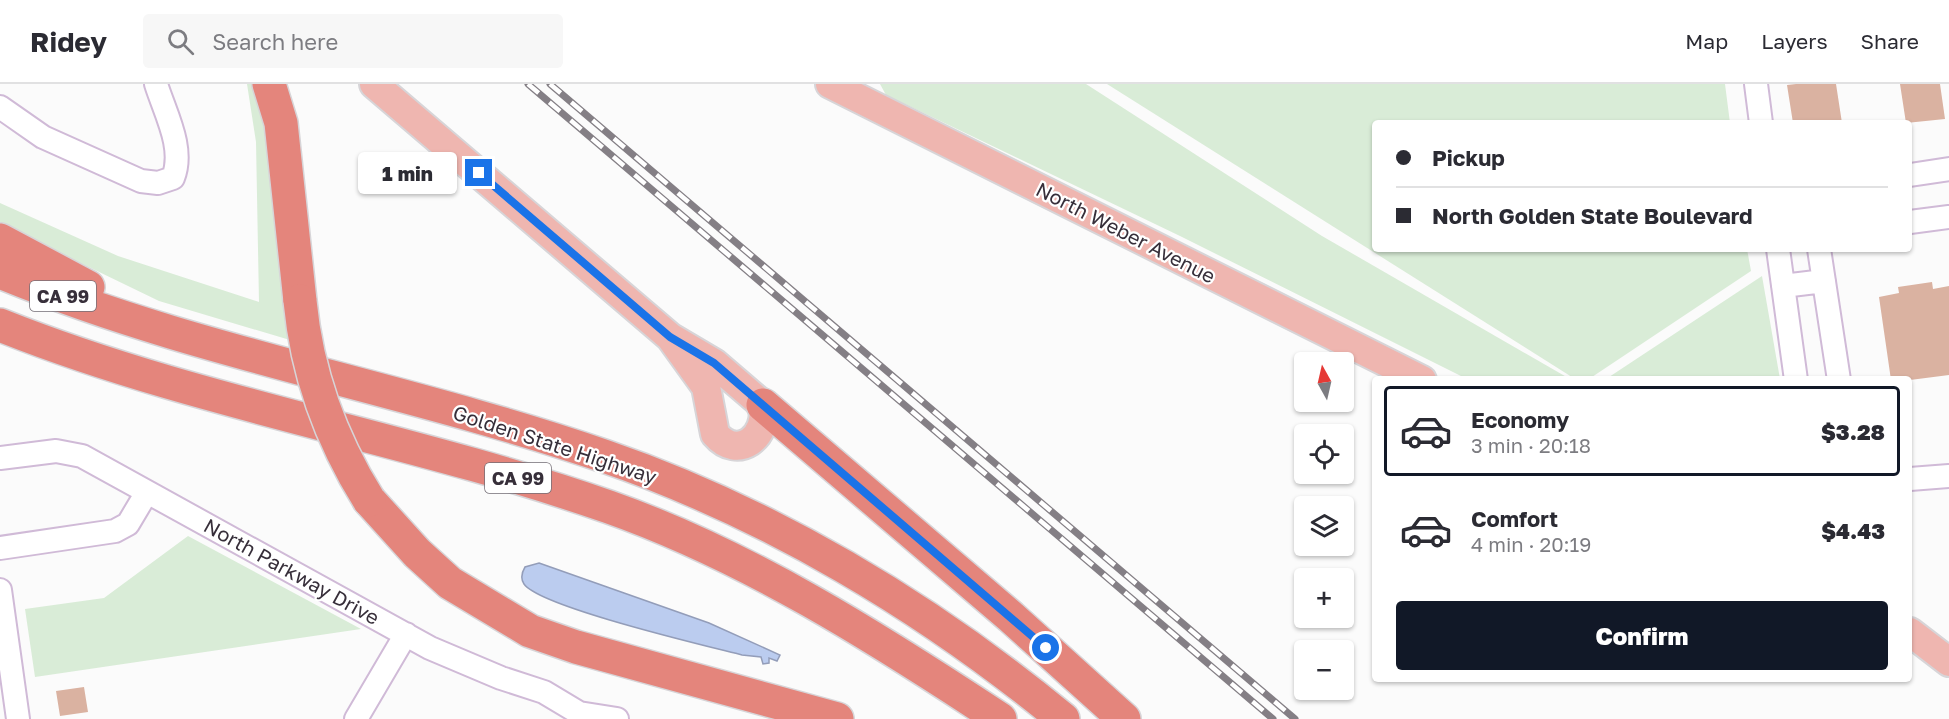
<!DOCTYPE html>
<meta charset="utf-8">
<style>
:root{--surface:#fff;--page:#f7f7f7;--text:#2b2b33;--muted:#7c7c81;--line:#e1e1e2;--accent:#111827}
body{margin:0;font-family:"Golos Text",sans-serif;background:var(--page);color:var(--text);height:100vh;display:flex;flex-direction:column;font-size:22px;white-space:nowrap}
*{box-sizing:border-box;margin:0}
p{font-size:20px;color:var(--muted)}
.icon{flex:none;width:33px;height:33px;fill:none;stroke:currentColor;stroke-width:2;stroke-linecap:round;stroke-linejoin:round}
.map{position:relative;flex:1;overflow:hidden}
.sheet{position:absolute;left:1372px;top:292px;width:540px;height:306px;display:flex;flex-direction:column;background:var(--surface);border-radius:6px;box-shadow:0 2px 4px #0004}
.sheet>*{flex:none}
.top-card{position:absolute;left:1372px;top:36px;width:540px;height:132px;border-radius:6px;box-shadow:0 2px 4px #0004;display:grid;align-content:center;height:132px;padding:0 24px;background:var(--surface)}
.needle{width:39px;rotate:352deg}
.fabs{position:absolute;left:1294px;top:268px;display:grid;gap:12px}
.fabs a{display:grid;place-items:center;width:60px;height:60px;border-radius:6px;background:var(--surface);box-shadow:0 2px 4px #0004;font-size:30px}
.end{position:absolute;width:27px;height:27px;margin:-14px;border:8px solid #1a73e8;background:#fff;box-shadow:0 0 0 3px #fff}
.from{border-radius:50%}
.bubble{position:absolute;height:42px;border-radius:6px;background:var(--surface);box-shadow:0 2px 4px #0004;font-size:20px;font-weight:800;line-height:42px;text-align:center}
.top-card b{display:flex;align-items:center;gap:21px;height:57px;font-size:22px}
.top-card b+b{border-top:2px solid var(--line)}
.top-card i{width:15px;height:15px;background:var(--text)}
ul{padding:10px 0 0;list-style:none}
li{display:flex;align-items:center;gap:18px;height:90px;margin:0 12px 9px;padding:0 12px;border:3px solid transparent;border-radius:6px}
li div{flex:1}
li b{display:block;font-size:22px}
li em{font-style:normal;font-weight:800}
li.active{border-color:var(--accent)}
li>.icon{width:54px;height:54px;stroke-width:1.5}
.button{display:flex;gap:12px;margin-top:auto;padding:12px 24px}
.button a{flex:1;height:69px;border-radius:6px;background:var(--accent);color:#fff;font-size:24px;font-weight:800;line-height:69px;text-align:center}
header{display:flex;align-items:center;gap:36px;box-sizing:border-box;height:84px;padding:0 30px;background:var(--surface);border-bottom:2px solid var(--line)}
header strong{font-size:28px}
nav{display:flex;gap:33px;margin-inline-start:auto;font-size:21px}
.search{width:420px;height:54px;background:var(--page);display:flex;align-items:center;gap:15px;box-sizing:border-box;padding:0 21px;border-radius:6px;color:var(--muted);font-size:22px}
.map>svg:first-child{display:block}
.green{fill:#d9ecd7}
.water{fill:#bbccef;stroke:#939db9;stroke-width:1.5}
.building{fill:#dab2a1}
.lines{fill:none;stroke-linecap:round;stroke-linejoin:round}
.minor-casing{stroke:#d0bad7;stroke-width:26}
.major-casing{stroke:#d7d5d8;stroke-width:32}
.highway-casing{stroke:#d7d5d8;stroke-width:36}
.minor{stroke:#fff;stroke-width:22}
.major{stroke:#efb6b0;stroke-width:28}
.highway{stroke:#e4857c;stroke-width:33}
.rail-casing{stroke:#847f85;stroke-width:7}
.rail{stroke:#fff;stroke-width:4.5;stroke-dasharray:14;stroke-linecap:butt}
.highway-bridge-casing{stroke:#d7d5d8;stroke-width:36;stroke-linecap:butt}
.highway-bridge{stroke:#e4857c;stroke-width:33}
.route{stroke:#1a73e8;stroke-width:8}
.labels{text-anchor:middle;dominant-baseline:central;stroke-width:4.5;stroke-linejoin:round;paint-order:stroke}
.shield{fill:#fff;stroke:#736d75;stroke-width:1.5}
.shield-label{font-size:18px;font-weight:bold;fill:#372f3a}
.street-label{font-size:20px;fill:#372f3a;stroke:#fff}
</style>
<header>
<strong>Ridey</strong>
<div class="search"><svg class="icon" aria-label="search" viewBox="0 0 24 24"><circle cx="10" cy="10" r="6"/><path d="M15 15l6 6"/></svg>Search here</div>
<nav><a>Map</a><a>Layers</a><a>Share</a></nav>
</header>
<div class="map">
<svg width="1949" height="635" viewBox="0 0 1949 635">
<rect width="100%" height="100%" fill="#fbfbfb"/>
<path class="green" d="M247,0H252L267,48L290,256L159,217L0,140V119L118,172L259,218L256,58Z
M880,0H1086L1322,152L1570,295H1467L1180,152L886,11Z
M1107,0H1725L1730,39H1376V165H1747L1751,187L1589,295H1575Z
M1762,192L1780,295H1606Z
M188,452L361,545L35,593L25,525L104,514Z"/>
<path class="water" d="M539,479L709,539L780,571L777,577L769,574V579L763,580L761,573L742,571C707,562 540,523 524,500C520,494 522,488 525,483Z"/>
<path class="building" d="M1796,0H1836L1842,39H1793L1787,1Z
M1900,0H1940L1945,35L1906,39Z
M1932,198L1933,205L1949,202V291L1910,296H1891L1879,213L1899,209L1898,203Z
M84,603L88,628L60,632L56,607Z"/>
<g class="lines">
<defs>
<path id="minor" d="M1756,0L1761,39
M0,23L43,53L141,97L158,99L173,94C185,64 165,29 156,0
M1910,91L1949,85
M1910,138L1949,133
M1778,165L1796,296
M1819,165L1839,296
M1783,202L1824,197
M0,374L56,367L82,372L430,564L501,594L544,608L579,629L617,635
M1910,395L1949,392
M0,464L115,447L128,440L147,408
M0,506L18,635
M356,635L406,550"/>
<path id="major" d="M374,0L670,253L714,279L763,321C769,353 738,377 715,350L706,303L670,253
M830,0L1422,296
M1910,548L1949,578"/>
<path id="highway" d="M269,0L281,39L300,217
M0,156L88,203
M0,188C195,269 404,303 604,372C770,429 927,523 1063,635
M0,241C198,320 409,353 609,423C748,472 877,554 1000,635
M763,321L1011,533L1124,635
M369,416L417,469L450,499L530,547L576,563L837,635"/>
</defs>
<use href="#minor" class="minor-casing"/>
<use href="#major" class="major-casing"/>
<use href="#highway" class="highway-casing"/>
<use href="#minor" class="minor"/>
<use href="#major" class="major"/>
<use href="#highway" class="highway"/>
<defs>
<path id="rail" d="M528,0L1273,635
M550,0L1295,635"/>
</defs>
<use href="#rail" class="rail-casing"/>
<use href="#rail" class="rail"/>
<defs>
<path id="highway-bridge" d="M300,217C307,290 330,354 369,416"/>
</defs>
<use href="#highway-bridge" class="highway-bridge-casing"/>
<use href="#highway-bridge" class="highway-bridge"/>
</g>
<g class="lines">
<path class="route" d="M479,89L670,253L714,279L1046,564"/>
</g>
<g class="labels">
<g class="shield">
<rect x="30" y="197" width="66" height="30" rx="4.5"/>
<rect x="485" y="379" width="66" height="30" rx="4.5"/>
</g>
<g class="shield-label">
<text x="63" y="212">CA 99</text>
<text x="518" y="394">CA 99</text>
</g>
<g class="street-label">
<text transform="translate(1126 148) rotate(27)">North Weber Avenue</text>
<text transform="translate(555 360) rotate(18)">Golden State Highway</text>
<text transform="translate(292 487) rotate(29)">North Parkway Drive</text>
</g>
</g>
</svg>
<div class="fabs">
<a><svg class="needle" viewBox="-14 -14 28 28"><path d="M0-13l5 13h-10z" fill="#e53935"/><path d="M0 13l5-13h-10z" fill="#7c7c81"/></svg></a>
<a><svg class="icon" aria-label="locate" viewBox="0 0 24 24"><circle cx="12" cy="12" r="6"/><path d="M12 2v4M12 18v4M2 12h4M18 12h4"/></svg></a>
<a><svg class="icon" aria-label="layers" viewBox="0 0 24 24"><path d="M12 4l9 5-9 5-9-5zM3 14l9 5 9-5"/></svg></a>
<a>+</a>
<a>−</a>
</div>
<i class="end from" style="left:1046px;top:564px"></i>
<i class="end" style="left:479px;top:89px"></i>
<div class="bubble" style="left:358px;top:68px;width:99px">1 min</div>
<div class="top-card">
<b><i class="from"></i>Pickup</b>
<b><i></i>North Golden State Boulevard</b>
</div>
<section class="sheet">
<ul>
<li class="active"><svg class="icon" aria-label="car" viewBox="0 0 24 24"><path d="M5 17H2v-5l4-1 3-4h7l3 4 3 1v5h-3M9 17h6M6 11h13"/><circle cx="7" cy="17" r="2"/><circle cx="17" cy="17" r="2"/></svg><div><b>Economy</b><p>3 min · 20:18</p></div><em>$3.28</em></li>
<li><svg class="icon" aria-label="car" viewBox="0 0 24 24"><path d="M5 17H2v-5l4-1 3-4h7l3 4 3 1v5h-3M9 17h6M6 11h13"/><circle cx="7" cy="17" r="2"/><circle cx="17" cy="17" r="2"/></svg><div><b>Comfort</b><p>4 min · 20:19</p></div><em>$4.43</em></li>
</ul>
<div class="button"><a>Confirm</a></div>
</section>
</div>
